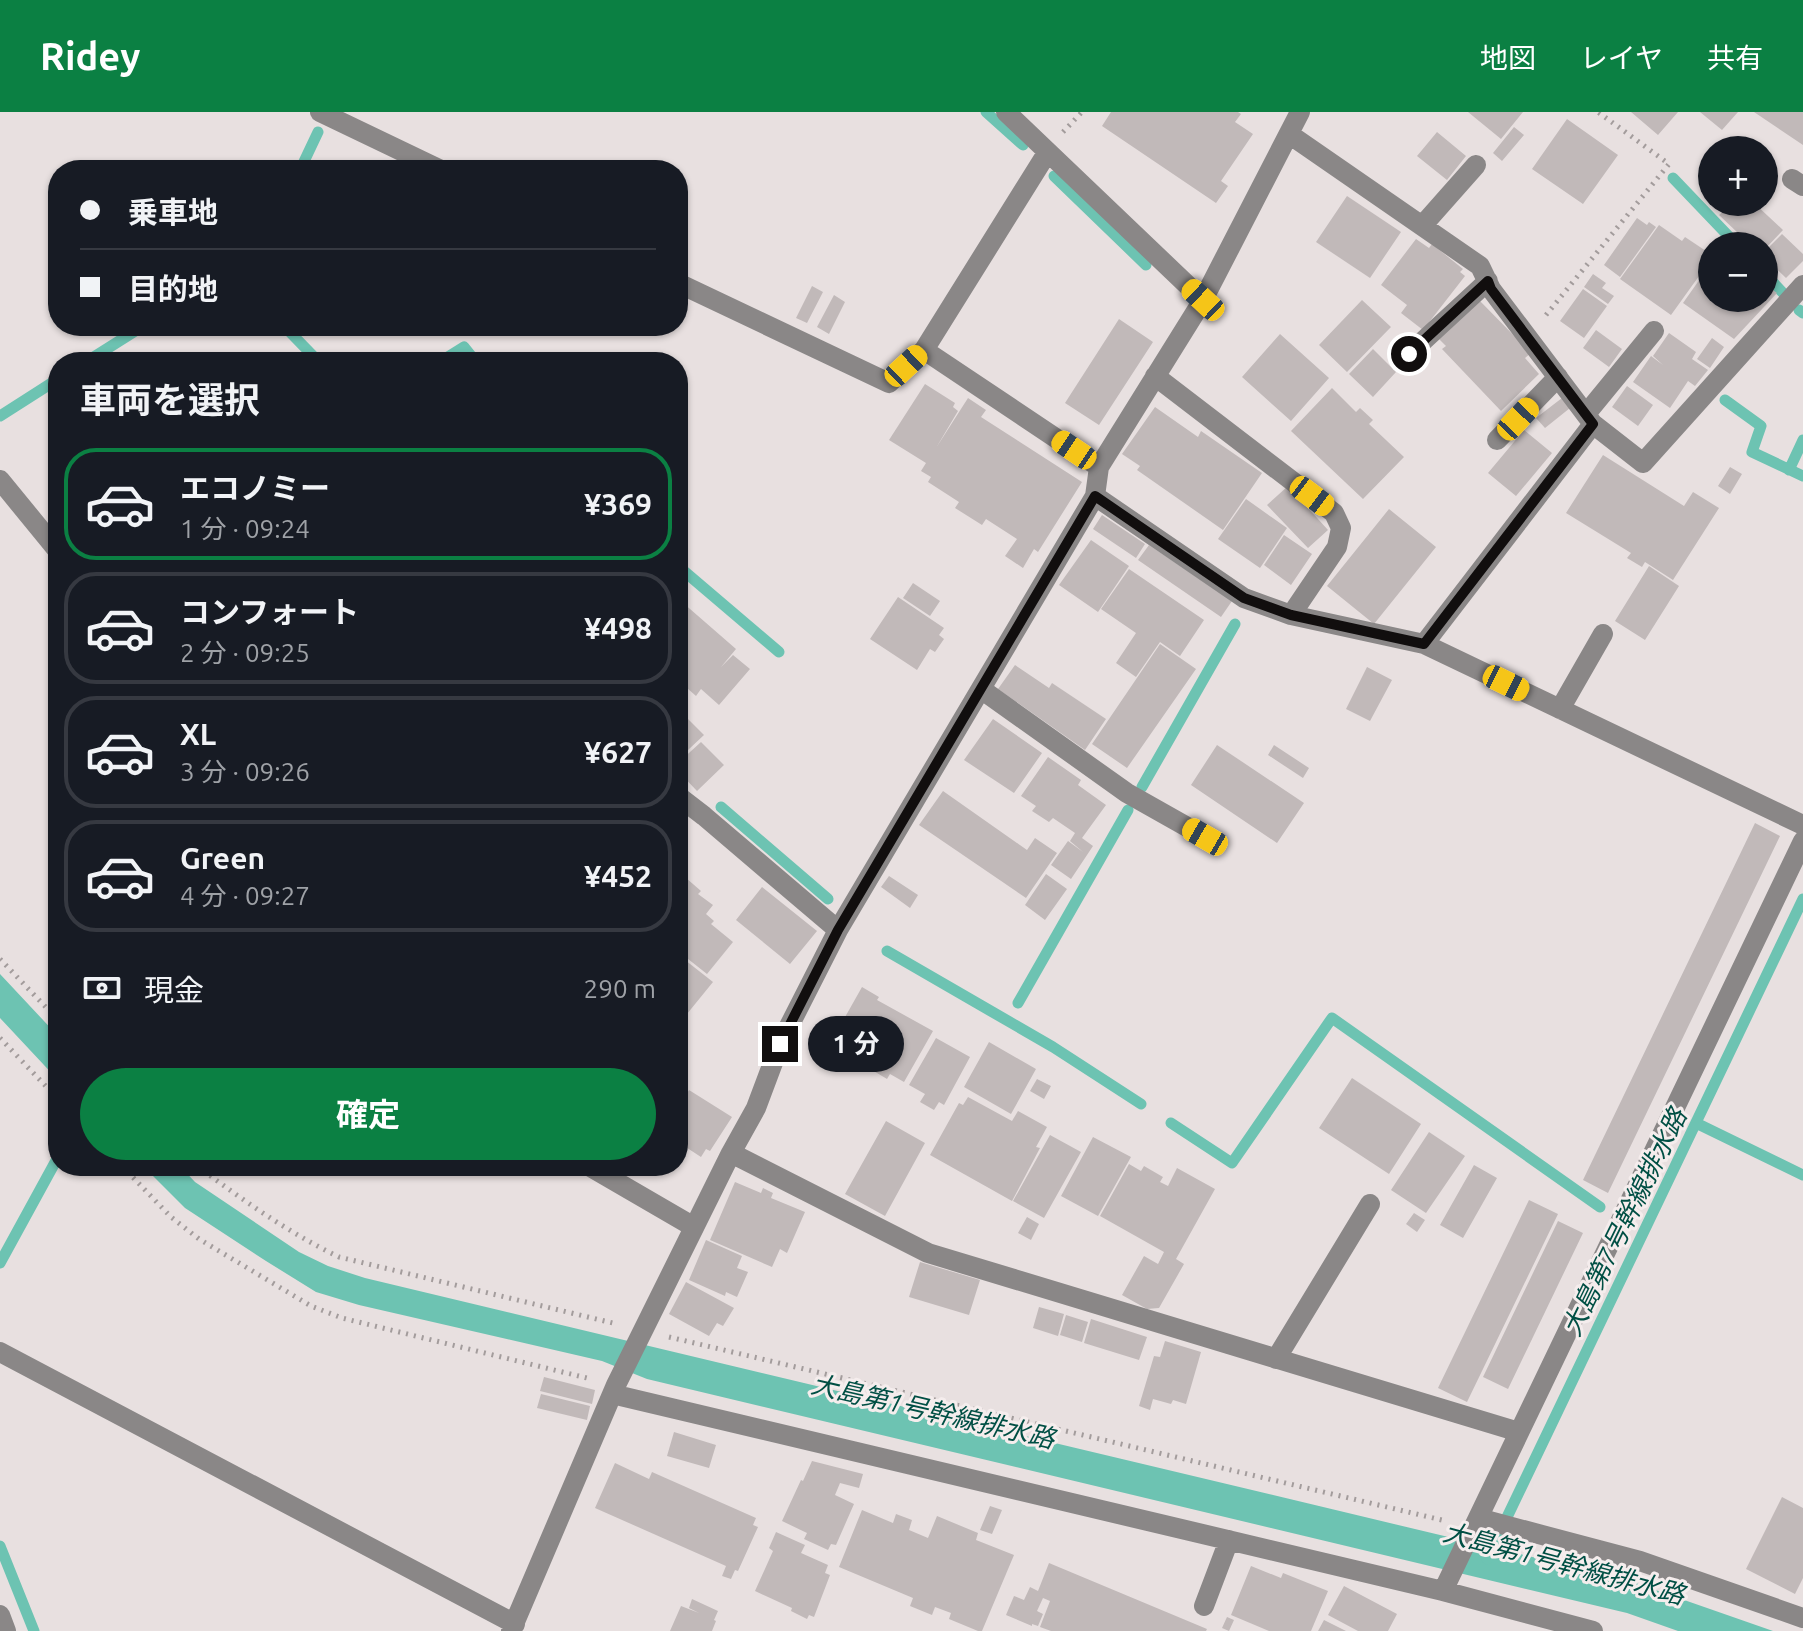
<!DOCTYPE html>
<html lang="ja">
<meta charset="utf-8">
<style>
:root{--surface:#171b24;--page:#20242c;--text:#f1f3f6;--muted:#9ea1a6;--line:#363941;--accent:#0b8043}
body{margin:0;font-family:Ubuntu,"Noto Sans JP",sans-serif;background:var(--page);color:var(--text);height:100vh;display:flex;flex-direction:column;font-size:30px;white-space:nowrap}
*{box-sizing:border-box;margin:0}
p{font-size:26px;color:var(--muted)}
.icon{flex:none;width:44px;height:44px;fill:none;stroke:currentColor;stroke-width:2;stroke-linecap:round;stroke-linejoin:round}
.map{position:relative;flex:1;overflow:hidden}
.side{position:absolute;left:48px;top:240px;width:640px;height:824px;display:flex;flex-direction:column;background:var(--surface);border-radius:32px;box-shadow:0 2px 6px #0004}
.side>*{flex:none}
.guide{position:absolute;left:48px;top:48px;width:640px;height:176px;border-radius:32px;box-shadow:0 2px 6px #0004;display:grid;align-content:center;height:176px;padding:0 32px;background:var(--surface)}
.controls{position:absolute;left:1698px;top:24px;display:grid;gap:16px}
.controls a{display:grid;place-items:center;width:80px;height:80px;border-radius:50%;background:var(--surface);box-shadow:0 2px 6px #0004;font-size:40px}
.end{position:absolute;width:36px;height:36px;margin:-18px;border:10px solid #110e0e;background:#fff;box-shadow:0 0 0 4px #fff}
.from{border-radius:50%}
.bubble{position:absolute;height:56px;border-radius:28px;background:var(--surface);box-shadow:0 2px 6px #0004;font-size:26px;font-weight:700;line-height:56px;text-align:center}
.car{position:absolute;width:24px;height:48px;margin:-24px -12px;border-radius:10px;box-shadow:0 0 6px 2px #0007;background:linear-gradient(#f5c518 24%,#345 0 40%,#f5c518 0 76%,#345 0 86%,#f5c518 0)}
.guide b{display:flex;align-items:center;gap:28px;height:76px;font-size:30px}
.guide b+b{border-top:2px solid var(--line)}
.guide i{width:20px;height:20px;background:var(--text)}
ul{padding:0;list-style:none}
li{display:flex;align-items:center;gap:24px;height:112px;margin:0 16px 12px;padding:0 16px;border:4px solid var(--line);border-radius:32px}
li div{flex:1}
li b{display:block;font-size:30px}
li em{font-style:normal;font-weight:700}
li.selected{border-color:var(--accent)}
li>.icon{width:72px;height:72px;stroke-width:1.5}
h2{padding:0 32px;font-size:36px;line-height:96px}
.pay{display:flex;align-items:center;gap:20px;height:88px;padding:0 32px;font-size:30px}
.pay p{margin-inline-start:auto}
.primary-button{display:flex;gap:16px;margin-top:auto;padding:16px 32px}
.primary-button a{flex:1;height:92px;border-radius:48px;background:var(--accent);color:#fff;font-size:32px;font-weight:700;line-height:92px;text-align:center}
header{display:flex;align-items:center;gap:48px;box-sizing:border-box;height:112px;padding:0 40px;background:var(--accent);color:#fff}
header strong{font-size:38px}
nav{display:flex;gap:44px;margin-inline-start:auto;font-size:28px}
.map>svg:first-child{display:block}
.water{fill:#6dc3b2}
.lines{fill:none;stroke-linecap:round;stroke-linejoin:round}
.stream{stroke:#6dc3b2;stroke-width:11}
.building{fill:#c1b9b9}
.path{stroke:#a39c9c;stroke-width:5;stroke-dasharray:2 6;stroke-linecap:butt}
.minor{stroke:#8a8787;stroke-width:20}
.route{stroke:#110e0e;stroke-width:10}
.labels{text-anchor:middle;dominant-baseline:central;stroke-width:6;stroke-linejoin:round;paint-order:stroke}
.water-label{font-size:26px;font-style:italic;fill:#004f44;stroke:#f5eded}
</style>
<header>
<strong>Ridey</strong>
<nav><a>地図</a><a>レイヤ</a><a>共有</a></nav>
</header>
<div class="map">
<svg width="1803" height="1519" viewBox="0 0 1803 1519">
<rect width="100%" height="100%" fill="#e8e0e0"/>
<path class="water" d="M0,862L58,924V968L0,906Z
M143,1054H180L195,1070L299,1140L328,1154L365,1166L1624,1467L1773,1519H1678L1627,1501L647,1267L602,1249L359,1193L316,1180L266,1149L185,1096Z"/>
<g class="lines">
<path class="stream" d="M986,0L1023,33
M300,58L318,20
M1054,64L1146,153
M1673,66L1738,134
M1764,161L1783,181
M1799,198L1803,201
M284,214L319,250
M86,250L143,214
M440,250L464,235L476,250
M1725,288L1761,314L1752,340L1803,364
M0,304L58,267
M1789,358L1803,328
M678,454L779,540
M1142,675L1235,512
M721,695L828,787
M887,839L1053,935L1141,992
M1018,891L1128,698
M1171,1011L1232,1051L1332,906L1600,1095
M1696,1011L1803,1063
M0,1151L58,1045
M0,1434L34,1519
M1487,1447L1803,787"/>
</g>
<path class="building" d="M1111,0H1238L1241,2L1235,10L1253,22L1221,69L1228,74L1216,91L1102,14Z
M1468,0H1523L1501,27Z
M1631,0H1678L1658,23Z
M1700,0H1738L1722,18Z
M1754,0H1803V33Z
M1567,7L1618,43L1583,92L1532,57Z
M1514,15L1524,23L1502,49L1493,41Z
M1437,20L1466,44L1447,68L1417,44Z
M1347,84L1401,120L1370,166L1316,130Z
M1726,90H1753L1783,118L1764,138V134H1744L1735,126L1739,122L1719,103L1724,99L1720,96Z
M1637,106L1647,113L1649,110L1656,115L1620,165L1604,153Z
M1659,113L1682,129L1685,125L1712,143V146L1671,203L1620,167Z
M1782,122L1803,142V149L1786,166L1764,145V140Z
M1416,127L1429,136L1432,132L1463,157L1460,160L1465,164L1423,218L1401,201L1407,193L1381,173Z
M1712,150V186H1764V171L1777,181L1734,227L1683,191Z
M1593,162L1606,171L1602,176L1614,184L1608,192L1584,175Z
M812,174L823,180L807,211L796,206Z
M1583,177L1607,194L1584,226L1560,209Z
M834,183L845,190L829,222L817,215Z
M1362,188L1391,215L1347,260L1319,233Z
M1480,189L1531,241L1525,246L1539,262L1501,299L1442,237L1446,234L1439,227Z
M1119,207L1153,230L1099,313L1065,291Z
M1596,218L1622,237L1609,255L1583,236Z
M1669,221L1696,240L1692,247L1708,258L1695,274L1688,269L1670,296L1633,270L1651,244L1663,253L1653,244Z
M1280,222L1329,266L1291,309L1242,265Z
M1712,226L1724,235L1710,256L1697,247Z
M1373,237L1396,260L1373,285L1349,262Z
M925,272L955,291L953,295L958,299L936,336L968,286L986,298L981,305L1082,370L1038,440L1034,437L1023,456L1005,444L1017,427L986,407L982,413L955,396L959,390L928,370L931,365L921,359L926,351L889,328Z
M1627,274L1653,293L1638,314L1612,295Z
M1332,276L1356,300L1360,296L1373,308L1369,312L1404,345L1363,387L1291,319Z
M1562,286L1570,296L1545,316L1536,306Z
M1155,295L1198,325L1201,319L1262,361L1223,418L1137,358L1140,354L1122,342Z
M1524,318L1552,341L1516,384L1488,361Z
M1603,343L1684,394L1693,380L1719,396L1673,468L1645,450L1642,455L1627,446L1631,441L1566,401Z
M1730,355L1742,362L1730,382L1718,374Z
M1288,374L1328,418L1308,436L1267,393Z
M1246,387L1287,416L1260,456L1218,427Z
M1389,397L1436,435L1374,512L1327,474Z
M1102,403L1145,432L1136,446L1093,417Z
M1284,423L1312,442L1291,473L1264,453Z
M1091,428L1129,454L1098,500L1059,473Z
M1149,433L1232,489L1221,505L1138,448Z
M1649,454L1679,474L1645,528L1615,509Z
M1129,457L1204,508L1180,544L1160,530L1136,565L1116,551L1136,521L1101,497Z
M913,471L940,489L930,504L903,486Z
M898,485L944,516L939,523L944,527L935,540L930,537L917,558L870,527Z
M682,490L736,537L721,555L733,543L750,557L719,593L701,577L696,584L678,568V495Z
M1160,532L1196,557L1127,656L1092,632Z
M1015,553L1049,576L1052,571L1106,607L1085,638L998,577Z
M1367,555L1392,568L1370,609L1346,597Z
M686,605L704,623L688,638L678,628V612Z
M993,607L1042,641L1014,681L964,648Z
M701,630L724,653L697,679L678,659V651Z
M1217,633L1304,691L1277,731L1191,673Z
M1274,633L1309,656L1303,666L1268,643Z
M1048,645L1081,668L1078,673L1106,693L1082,726L1093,734L1071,767L1051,753L1068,729L1083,740L1070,729L1075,721L1053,706L1049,710L1032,699L1036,694L1021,684Z
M943,679L1027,738L1035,726L1057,741L1026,786L919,713Z
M1755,711L1780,724L1608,1081L1583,1068Z
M678,759L701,779L698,782L713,793L706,802L714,809L711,812L733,830L707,862L683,843L678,849Z
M1046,762L1067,777L1045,808L1025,793Z
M889,764L918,783L910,796L881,775Z
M762,775L817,819L790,852L736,808Z
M685,848L713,870L678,913V857Z
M862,875L879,885L877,888L933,919L904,970L890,962L887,967L867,955L870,951L831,930Z
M936,926L970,945L944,993L939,990L934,998L920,990L925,982L909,973Z
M989,930L1036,957L1011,1002L964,975Z
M1352,966L1421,1012L1389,1062L1319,1016Z
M1037,967L1051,974L1044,987L1030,979Z
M678,973L685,977L678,989Z
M689,978L732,1005L710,1039L706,1037L701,1045L678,1030V996Z
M968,985L1012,1009L1018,999L1047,1015L1036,1035L1040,1036L1012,1089L930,1043L959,991L963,993Z
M886,1009L925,1031L885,1104L845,1082Z
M1429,1020L1465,1044L1426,1101L1391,1078Z
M1050,1023L1081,1040L1044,1106L1013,1089Z
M1093,1025L1131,1045L1098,1104L1061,1084Z
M1129,1052L1141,1059L1144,1054L1163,1065L1160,1070L1168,1074L1177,1056L1215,1077L1176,1147L1184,1152L1159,1196L1147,1197L1122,1183L1144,1144L1158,1152L1164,1140L1100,1104Z
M1474,1053L1497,1066L1463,1126L1440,1113Z
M624,1054H641L636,1062Z
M735,1070L761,1081L763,1076L773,1081L771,1086L805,1100L787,1141L780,1137L772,1155L710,1128Z
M1529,1088L1558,1102L1467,1290L1438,1276Z
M1414,1101L1425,1108L1417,1120L1406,1112Z
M1027,1105L1039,1112L1031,1128L1018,1121Z
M1558,1109L1583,1121L1508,1277L1483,1265Z
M706,1128L742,1144L737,1156L748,1160L737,1185L726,1180L725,1184L689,1168Z
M920,1150L980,1168L969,1203L909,1185Z
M686,1170L734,1196L723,1214L717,1211L709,1224L669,1202Z
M1039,1195L1064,1202L1058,1224L1033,1216Z
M1066,1203L1088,1210L1082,1230L1060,1223Z
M1091,1207L1147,1225L1139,1248L1084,1231Z
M1165,1229L1201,1240L1186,1292L1173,1288L1171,1292L1153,1287L1150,1298L1139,1294L1154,1244L1160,1245Z
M544,1265L595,1278L592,1292L540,1279Z
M541,1282L590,1294L587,1308L537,1296Z
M674,1320L716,1333L709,1356L667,1344Z
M812,1349L863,1362L859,1376L840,1371L835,1383L854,1392L836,1433L831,1432L828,1438L804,1427L807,1421L782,1409L801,1368L803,1369Z
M615,1351L649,1367L652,1360L756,1406L753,1413L758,1415L738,1459L735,1458L731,1467L722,1464L726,1454L595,1396Z
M1782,1385L1803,1396V1466L1795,1482L1746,1457Z
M990,1394L1002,1398L992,1422L980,1418Z
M862,1398L893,1411L896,1402L912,1408L909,1418L928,1426L937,1404L978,1421L976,1428L1014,1443L982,1519H978L949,1507L951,1501L935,1495L932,1503L910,1494L913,1486L839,1455Z
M776,1420L805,1433L801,1441L828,1453L825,1461L830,1463L814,1505L809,1503L807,1507L791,1499L792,1496L755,1479L773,1439L769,1436Z
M1049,1451L1207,1517L1206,1519H1051L1040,1515L1050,1489L1043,1486L1037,1499L1043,1502L1038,1514L1032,1512V1514L1006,1503L1014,1484L1024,1488L1030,1475L1038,1479Z
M1251,1454L1281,1466L1283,1461L1328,1479L1311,1519H1269L1231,1503Z
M1344,1474L1397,1502L1388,1519H1358L1328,1503Z
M692,1487L718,1499L714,1508L716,1509L712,1519H670L681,1494L699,1501L689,1496Z
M1227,1505L1234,1508L1229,1519L1222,1516Z
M1324,1508L1346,1519H1318Z"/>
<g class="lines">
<path class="path" d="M1063,20L1082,0
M1546,203L1669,52L1598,0
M0,847L58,908
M0,926L58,987
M122,1054L171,1105L199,1127L311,1194L342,1206L591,1267
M197,1054C243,1088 287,1120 339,1145L617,1212
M669,1225L1446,1409"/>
<path class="minor" d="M320,0L441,58
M1006,0L1203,188
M1289,22L1480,154L1491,177L1593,312L1424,532
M1792,67L1803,74
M1422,114L1476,53
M678,171L889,271L924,238L1099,355
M924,238L1047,41
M1409,242L1488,169
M1155,264L1334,401L1341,416L1337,435L1291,503
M1586,302L1654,219
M1593,312L1643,351L1803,173
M1497,328L1558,265
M0,368L58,439
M1095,384L1244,486L1291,503L1424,532L1803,713
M981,577L1127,681L1205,725
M1560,597L1603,522
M678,684L704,704L838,818
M731,1041L928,1141L1519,1320
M589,1054L694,1115
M0,1240L515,1512
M1276,1247L1370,1092
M612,1282L1443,1479L1593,1519
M1478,1406L1640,1449L1803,1506
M1443,1479L1803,729
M1204,1494L1229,1428
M0,1503L6,1519
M511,1519L616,1273L731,1041L756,996L780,932L838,818L1095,384L1099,355L1203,188L1300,0"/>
</g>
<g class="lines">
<path class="route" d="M780,932L838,818L1095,384L1244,486L1291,503L1424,532L1593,312L1491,177L1488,169L1409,242"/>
</g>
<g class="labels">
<g class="water-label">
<text transform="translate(1624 1110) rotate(-64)">大島第7号幹線排水路</text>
<text transform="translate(933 1299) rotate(13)">大島第1号幹線排水路</text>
<text transform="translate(1564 1451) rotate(15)">大島第1号幹線排水路</text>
</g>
</g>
</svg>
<div class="controls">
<a>+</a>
<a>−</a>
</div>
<i class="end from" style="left:1409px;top:242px"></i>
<i class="end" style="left:780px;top:932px"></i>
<div class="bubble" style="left:808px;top:904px;width:96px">1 分</div>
<i class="car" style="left:1203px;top:188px;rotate:313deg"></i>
<i class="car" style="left:906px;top:254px;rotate:47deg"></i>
<i class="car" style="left:1518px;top:307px;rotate:43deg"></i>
<i class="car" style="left:1074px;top:338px;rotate:304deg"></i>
<i class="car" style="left:1312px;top:384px;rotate:127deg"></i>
<i class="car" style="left:1506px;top:571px;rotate:116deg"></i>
<i class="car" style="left:1205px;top:725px;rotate:300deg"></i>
<div class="guide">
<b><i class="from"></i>乗車地</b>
<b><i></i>目的地</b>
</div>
<section class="side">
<h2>車両を選択</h2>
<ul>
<li class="selected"><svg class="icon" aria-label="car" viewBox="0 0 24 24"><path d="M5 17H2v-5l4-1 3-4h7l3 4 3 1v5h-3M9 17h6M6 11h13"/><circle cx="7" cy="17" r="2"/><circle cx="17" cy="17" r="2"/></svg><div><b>エコノミー</b><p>1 分 · 09:24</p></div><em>¥369</em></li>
<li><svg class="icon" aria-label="car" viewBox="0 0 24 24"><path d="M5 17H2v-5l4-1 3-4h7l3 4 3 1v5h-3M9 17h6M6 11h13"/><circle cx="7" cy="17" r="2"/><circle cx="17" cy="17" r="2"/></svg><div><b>コンフォート</b><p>2 分 · 09:25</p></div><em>¥498</em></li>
<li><svg class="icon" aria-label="car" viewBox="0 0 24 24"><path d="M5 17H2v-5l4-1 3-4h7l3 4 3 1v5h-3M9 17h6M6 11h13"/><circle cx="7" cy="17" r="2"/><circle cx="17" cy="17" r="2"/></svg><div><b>XL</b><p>3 分 · 09:26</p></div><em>¥627</em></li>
<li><svg class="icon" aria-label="car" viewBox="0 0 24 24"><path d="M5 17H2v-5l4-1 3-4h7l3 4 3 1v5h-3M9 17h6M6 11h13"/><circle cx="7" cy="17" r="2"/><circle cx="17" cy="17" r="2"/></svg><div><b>Green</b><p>4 分 · 09:27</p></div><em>¥452</em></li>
</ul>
<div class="pay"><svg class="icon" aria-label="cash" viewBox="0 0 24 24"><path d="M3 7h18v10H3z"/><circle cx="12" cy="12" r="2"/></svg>現金<p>290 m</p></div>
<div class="primary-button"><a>確定</a></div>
</section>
</div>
